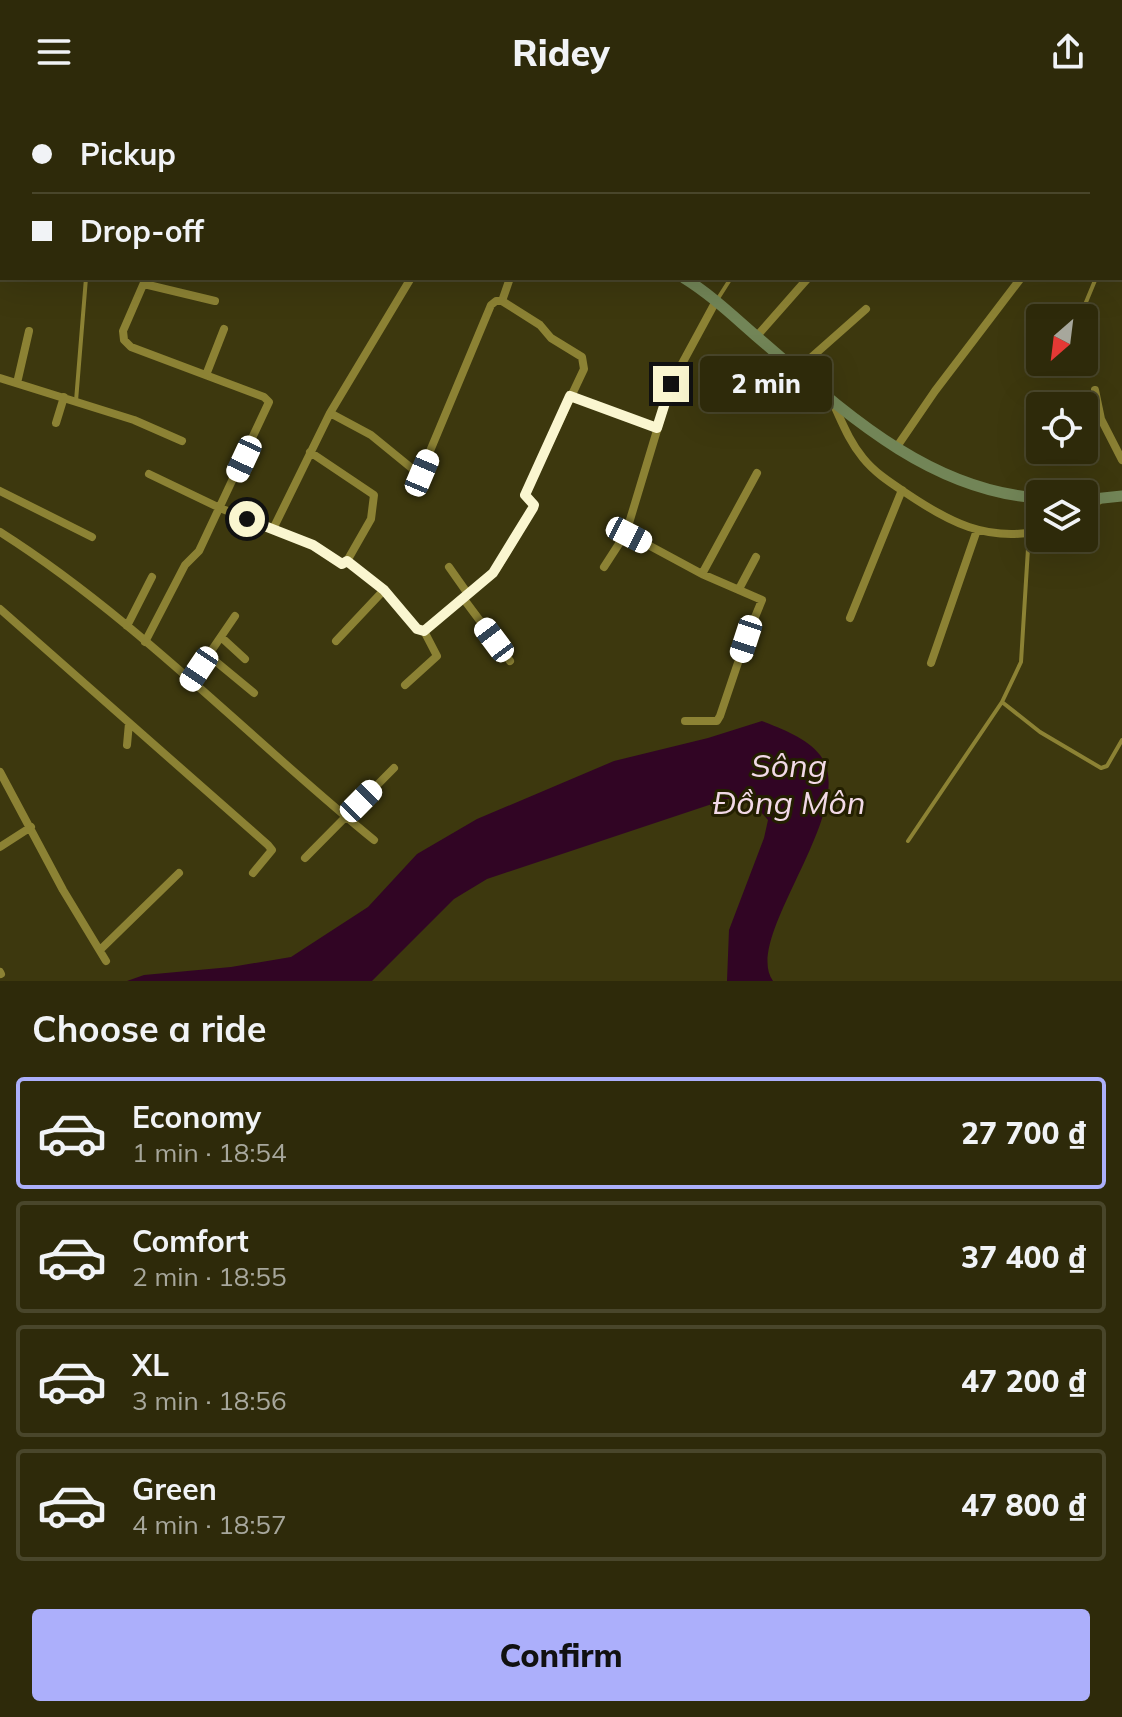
<!DOCTYPE html>
<meta charset="utf-8">
<style>
:root{--surface:#2e2a0a;--page:#363213;--text:#f1f3f6;--muted:#a7a79c;--line:#49462b;--accent:#acaffb}
body{margin:0;font-family:Mulish,sans-serif;background:var(--page);color:var(--text);height:100vh;display:flex;flex-direction:column;font-size:30px;white-space:nowrap}
*{box-sizing:border-box;margin:0}
p{font-size:26px;color:var(--muted)}
.icon{flex:none;width:44px;height:44px;fill:none;stroke:currentColor;stroke-width:2;stroke-linecap:round;stroke-linejoin:round}
.map{position:relative;height:877px;overflow:hidden}
.details{display:flex;flex-direction:column;background:var(--surface);flex:1}
.details>*{flex:none}
.guide{position:absolute;left:0px;top:0px;width:1122px;height:176px;box-shadow:0 8px 32px #0002,0 0 0 2px var(--line);display:grid;align-content:center;height:176px;padding:0 32px;background:var(--surface)}
.needle{width:52px;rotate:208deg}
.controls{position:absolute;left:1026px;top:200px;display:grid;gap:16px}
.controls a{display:grid;place-items:center;width:72px;height:72px;border-radius:8px;background:var(--surface);box-shadow:0 8px 32px #0002,0 0 0 2px var(--line);font-size:40px}
.end{position:absolute;width:36px;height:36px;margin:-18px;border:10px solid #faf6d0;background:#111;box-shadow:0 0 0 4px #111}
.from{border-radius:50%}
.bubble{position:absolute;height:56px;border-radius:8px;background:var(--surface);box-shadow:0 8px 32px #0002,0 0 0 2px var(--line);font-size:26px;font-weight:800;line-height:56px;text-align:center}
.car{position:absolute;width:24px;height:48px;margin:-24px -12px;border-radius:10px;box-shadow:0 0 6px 2px #0007;background:linear-gradient(#fff 24%,#345 0 40%,#fff 0 76%,#345 0 86%,#fff 0)}
.guide b{display:flex;align-items:center;gap:28px;height:76px;font-size:30px}
.guide b+b{border-top:2px solid var(--line)}
.guide i{width:20px;height:20px;background:var(--text)}
ul{padding:0;list-style:none}
li{display:flex;align-items:center;gap:24px;height:112px;margin:0 16px 12px;padding:0 16px;border:4px solid var(--line);border-radius:8px}
li div{flex:1}
li b{display:block;font-size:30px}
li em{font-style:normal;font-weight:800}
li.active{border-color:var(--accent)}
li>.icon{width:72px;height:72px;stroke-width:1.5}
h2{padding:0 32px;font-size:36px;line-height:96px}
.cta{display:flex;gap:16px;margin-top:auto;padding:16px 32px}
.cta a{flex:1;height:92px;border-radius:8px;background:var(--accent);color:#111;font-size:32px;font-weight:800;line-height:92px;text-align:center}
header{display:flex;justify-content:space-between;align-items:center;height:104px;padding:0 32px;background:var(--surface);font-size:36px;font-weight:800}
.map>svg:first-child{display:block}
.water{fill:#310524}
.lines{fill:none;stroke-linecap:round;stroke-linejoin:round}
.service{stroke:#8c8234;stroke-width:4}
.minor{stroke:#8c8234;stroke-width:8}
.secondary{stroke:#728557;stroke-width:11}
.route{stroke:#faf6d0;stroke-width:10}
.labels{text-anchor:middle;dominant-baseline:central;stroke-width:6;stroke-linejoin:round;paint-order:stroke}
.water-label{font-size:32px;font-style:italic;fill:#f2d9e7;stroke:#231f00}
</style>
<header><svg class="icon" aria-label="menu" viewBox="0 0 24 24"><path d="M4 6h16M4 12h16M4 18h16"/></svg>Ridey<svg class="icon" aria-label="share" viewBox="0 0 24 24"><path d="M12 15V3M7 8l5-5 5 5M5 13v7h14v-7"/></svg></header>
<div class="map">
<svg width="1122" height="877" viewBox="0 0 1122 877">
<rect width="100%" height="100%" fill="#3d380e"/>
<path class="water" d="M762,617C782,625 807,634 820,651C861,704 741,834 773,877H727L729,826L764,734L768,716L751,697L727,695L487,775L454,795L372,877H127L144,871L231,863L291,853L368,803L417,750L477,715L614,657L708,634Z"/>
<g class="lines">
<path class="service" d="M612,2L613,0
M689,2L690,0
M1120,120H1122
M717,196L731,174
M1084,203L1096,174
M76,297L86,174
M1002,598L1040,628L1101,664L1107,662L1122,636
M908,737L1002,598L1021,558L1031,396"/>
<path class="minor" d="M257,0L258,2
M1061,0L1064,2
M415,2L416,0
M508,2L509,0
M768,2L769,0
M933,2L934,0
M1120,11L1122,8
M144,180L215,197
M757,232L808,174
M797,266L866,205
M206,271L224,225
M0,274L134,316L182,337
M17,279L29,227
M1095,286L1101,315L1122,356
M570,292L657,324
M833,299C842,318 849,337 863,354C875,369 891,379 906,389C949,418 986,438 1040,427
M330,309L371,331L420,371L491,201L496,197H502L510,174
M56,319L64,293
M896,344L935,287L1021,174
M310,348L374,391L371,415L347,457
M149,370L220,404L313,441L342,460L347,457L384,486L417,525L424,527L496,466L533,404L534,401L526,393V388L584,265L582,253L551,234L540,221L502,197
M0,387L92,433
M1084,409L1102,394
M273,425L330,309L411,174
M0,428C134,513 250,635 374,736
M626,429L702,470L762,496L746,535L720,612L717,617H685
M449,463L468,490
M604,463L626,429L671,280L716,197
M702,470L757,369
M739,485L756,453
M463,494L510,557
M0,505L268,741L272,746L253,769
M850,514L902,386
M127,522L152,473
M221,533L245,555
M336,537L384,486
M145,538L185,461L199,447L269,298L264,293L131,243L124,236L123,227L146,174
M208,551L254,589
M931,559L977,426
M190,578L235,512
M405,581L437,552L424,527
M127,641L129,619
M0,668L63,786L106,857
M0,743L31,723
M305,754L394,664
M100,846L179,769
M0,868L1,870"/>
<path class="secondary" d="M0,114L2,115
M684,174C710,190 732,211 755,231C838,302 925,387 1040,394
M1084,396L1122,392"/>
</g>
<g class="lines">
<path class="route" d="M247,415L313,441L342,460L347,457L384,486L417,525L424,527L493,469L533,404L534,401L525,391L570,292L657,324L671,280"/>
</g>
<g class="labels">
<g class="water-label">
<text x="789" y="661">Sông<tspan x="789" dy="37">Đồng Môn</tspan></text>
</g>
</g>
</svg>
<div class="controls">
<a><svg class="needle" viewBox="-14 -14 28 28"><path d="M0-13l5 13h-10z" fill="#e53935"/><path d="M0 13l5-13h-10z" fill="#a7a79c"/></svg></a>
<a><svg class="icon" aria-label="locate" viewBox="0 0 24 24"><circle cx="12" cy="12" r="6"/><path d="M12 2v4M12 18v4M2 12h4M18 12h4"/></svg></a>
<a><svg class="icon" aria-label="layers" viewBox="0 0 24 24"><path d="M12 4l9 5-9 5-9-5zM3 14l9 5 9-5"/></svg></a>
</div>
<i class="end from" style="left:247px;top:415px"></i>
<i class="end" style="left:671px;top:280px"></i>
<div class="bubble" style="left:700px;top:252px;width:132px">2 min</div>
<i class="car" style="left:244px;top:355px;rotate:205deg"></i>
<i class="car" style="left:422px;top:369px;rotate:23deg"></i>
<i class="car" style="left:629px;top:431px;rotate:117deg"></i>
<i class="car" style="left:746px;top:535px;rotate:198deg"></i>
<i class="car" style="left:494px;top:536px;rotate:323deg"></i>
<i class="car" style="left:199px;top:565px;rotate:214deg"></i>
<i class="car" style="left:361px;top:697px;rotate:45deg"></i>
<div class="guide">
<b><i class="from"></i>Pickup</b>
<b><i></i>Drop-off</b>
</div>
</div>
<section class="details">
<h2>Choose a ride</h2>
<ul>
<li class="active"><svg class="icon" aria-label="car" viewBox="0 0 24 24"><path d="M5 17H2v-5l4-1 3-4h7l3 4 3 1v5h-3M9 17h6M6 11h13"/><circle cx="7" cy="17" r="2"/><circle cx="17" cy="17" r="2"/></svg><div><b>Economy</b><p>1 min · 18:54</p></div><em>27 700 ₫</em></li>
<li><svg class="icon" aria-label="car" viewBox="0 0 24 24"><path d="M5 17H2v-5l4-1 3-4h7l3 4 3 1v5h-3M9 17h6M6 11h13"/><circle cx="7" cy="17" r="2"/><circle cx="17" cy="17" r="2"/></svg><div><b>Comfort</b><p>2 min · 18:55</p></div><em>37 400 ₫</em></li>
<li><svg class="icon" aria-label="car" viewBox="0 0 24 24"><path d="M5 17H2v-5l4-1 3-4h7l3 4 3 1v5h-3M9 17h6M6 11h13"/><circle cx="7" cy="17" r="2"/><circle cx="17" cy="17" r="2"/></svg><div><b>XL</b><p>3 min · 18:56</p></div><em>47 200 ₫</em></li>
<li><svg class="icon" aria-label="car" viewBox="0 0 24 24"><path d="M5 17H2v-5l4-1 3-4h7l3 4 3 1v5h-3M9 17h6M6 11h13"/><circle cx="7" cy="17" r="2"/><circle cx="17" cy="17" r="2"/></svg><div><b>Green</b><p>4 min · 18:57</p></div><em>47 800 ₫</em></li>
</ul>
<div class="cta"><a>Confirm</a></div>
</section>
